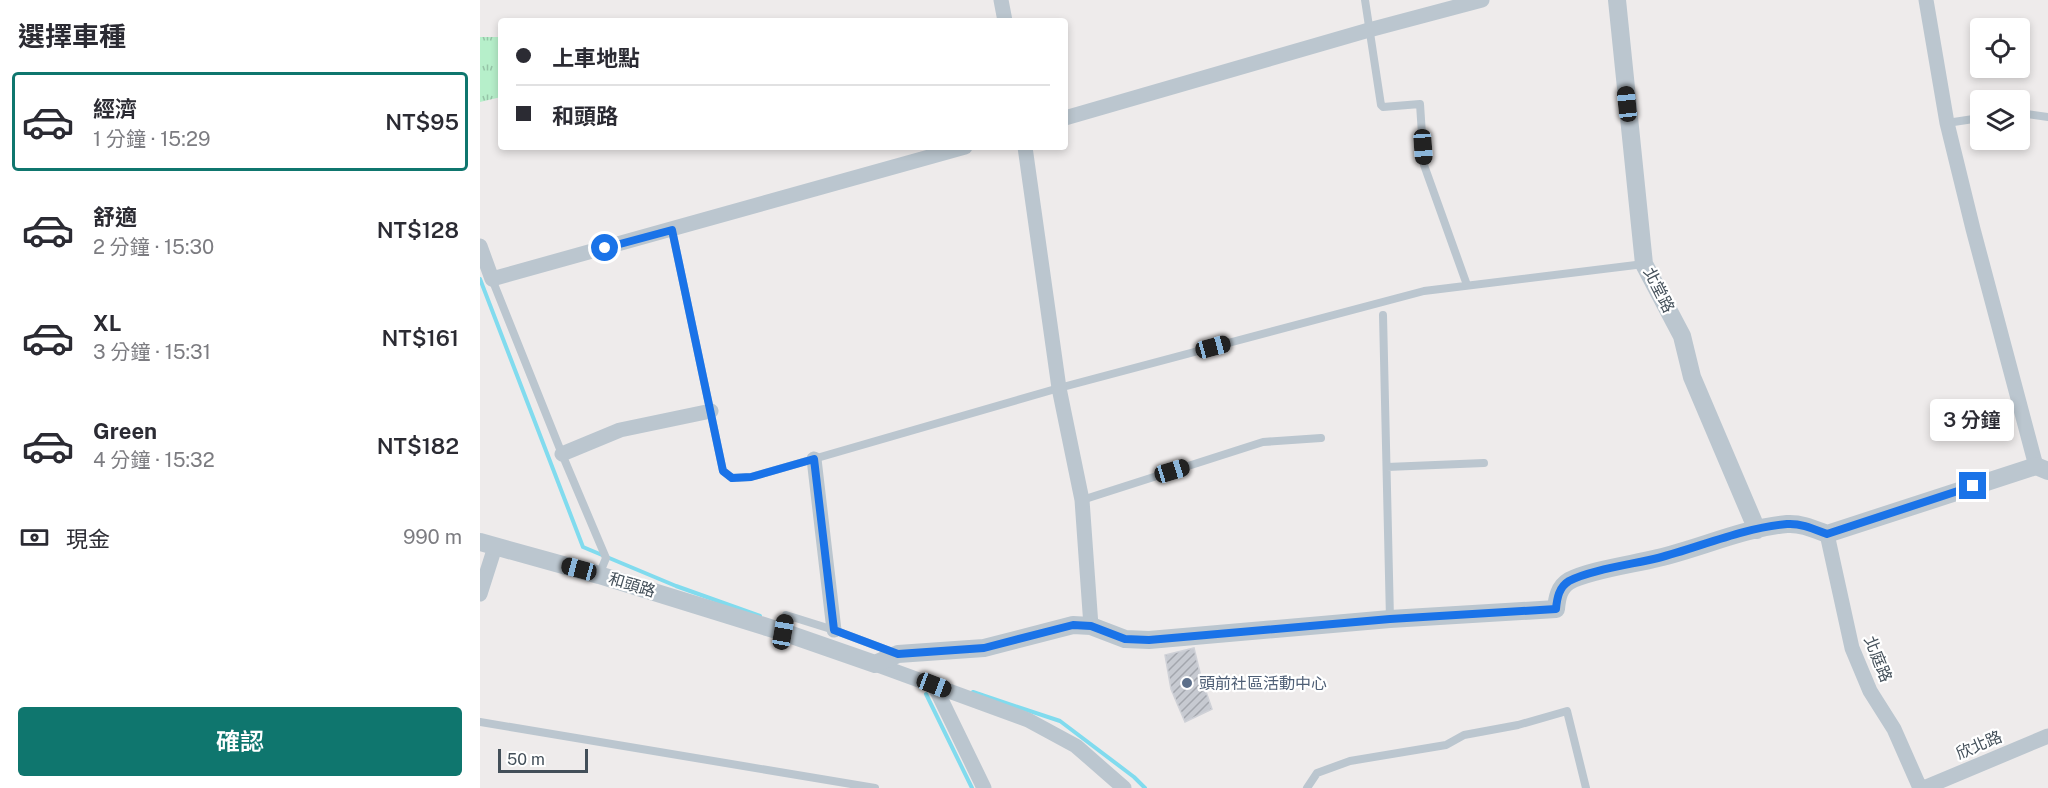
<!DOCTYPE html>
<html lang="zh-TW">
<meta charset="utf-8">
<style>
:root{--surface:#fff;--page:#f2f2f3;--text:#2b2b33;--muted:#7c7c81;--line:#e1e1e2;--accent:#0f766e}
body{margin:0;font-family:"Public Sans","Noto Sans TC",sans-serif;background:var(--page);color:var(--text);height:100vh;display:flex;flex-direction:column;font-size:22px;white-space:nowrap}
*{box-sizing:border-box;margin:0}
p{font-size:20px;color:var(--muted)}
.icon{flex:none;width:33px;height:33px;fill:none;stroke:currentColor;stroke-width:2;stroke-linecap:round;stroke-linejoin:round}
.map{position:relative;flex:1;overflow:hidden}
.details{display:flex;flex-direction:column;background:var(--surface);width:480px}
.details>*{flex:none}
.guide{position:absolute;left:18px;top:18px;width:570px;height:132px;border-radius:6px;box-shadow:0 3px 9px #0003;display:grid;align-content:center;height:132px;padding:0 18px;background:var(--surface)}
.tools{position:absolute;left:1490px;top:18px;display:grid;gap:12px}
.tools a{display:grid;place-items:center;width:60px;height:60px;border-radius:6px;background:var(--surface);box-shadow:0 3px 9px #0003;font-size:30px}
.scale{position:absolute;left:18px;bottom:15px;width:90px;box-sizing:border-box;padding-left:6px;border:3px solid #434f59;border-top:0;font-size:16px;line-height:21px;white-space:nowrap;color:#434f59;-webkit-text-stroke:4px #fff;paint-order:stroke}
.end{position:absolute;width:27px;height:27px;margin:-14px;border:8px solid #1a73e8;background:#fff;box-shadow:0 0 0 3px #fff}
.from{border-radius:50%}
.bubble{position:absolute;height:42px;border-radius:6px;background:var(--surface);box-shadow:0 3px 9px #0003;font-size:20px;font-weight:600;line-height:42px;text-align:center}
.car{position:absolute;width:18px;height:36px;margin:-18px -9px;border-radius:8px;box-shadow:0 0 4px 2px #0007;background:linear-gradient(#222 24%,#8ab4d8 0 40%,#222 0 76%,#8ab4d8 0 86%,#222 0)}
.guide b{display:flex;align-items:center;gap:21px;height:57px;font-size:22px}
.guide b+b{border-top:2px solid var(--line)}
.guide i{width:15px;height:15px;background:var(--text)}
ul{padding:0;list-style:none}
li{display:flex;align-items:center;gap:18px;height:99px;margin:0 12px 9px;padding:0 6px;border:3px solid transparent;border-radius:6px}
li div{flex:1}
li b{display:block;font-size:22px}
li em{font-style:normal;font-weight:600}
li.current{border-color:var(--accent)}
li>.icon{width:54px;height:54px;stroke-width:1.5}
h2{padding:0 18px;font-size:27px;line-height:72px}
.pay{display:flex;align-items:center;gap:15px;height:66px;padding:0 18px;font-size:22px}
.pay p{margin-inline-start:auto}
.primary-button{display:flex;gap:12px;margin-top:auto;padding:12px 18px}
.primary-button a{flex:1;height:69px;border-radius:6px;background:var(--accent);color:#fff;font-size:24px;font-weight:600;line-height:69px;text-align:center}
main{display:flex;flex:1;min-height:0}
.map>svg:first-child{display:block}
.park{fill:url(#park-tufts)}
.lines{fill:none;stroke-linecap:round;stroke-linejoin:round}
.stream{stroke:#81dbee;stroke-width:4}
.building{fill:url(#building-hatch);stroke:#cfd1d7;stroke-width:1.5}
.service{stroke:#bbc6cf;stroke-width:8}
.minor{stroke:#bbc6cf;stroke-width:15}
.tertiary{stroke:#bbc6cf;stroke-width:18}
.route{stroke:#1a73e8;stroke-width:8}
.service-dot{fill:#5c6f8a;stroke:#fff;stroke-width:2}
.labels{text-anchor:middle;dominant-baseline:central;stroke-width:4.5;stroke-linejoin:round;paint-order:stroke}
.street-label{font-size:16px;fill:#434f59;stroke:#fff}
.service-label{font-size:16px;fill:#4e5e75;stroke:#fff;text-anchor:start}
</style>
<main>
<section class="details">
<h2>選擇車種</h2>
<ul>
<li class="current"><svg class="icon" aria-label="car" viewBox="0 0 24 24"><path d="M5 17H2v-5l4-1 3-4h7l3 4 3 1v5h-3M9 17h6M6 11h13"/><circle cx="7" cy="17" r="2"/><circle cx="17" cy="17" r="2"/></svg><div><b>經濟</b><p>1 分鐘 · 15:29</p></div><em>NT$95</em></li>
<li><svg class="icon" aria-label="car" viewBox="0 0 24 24"><path d="M5 17H2v-5l4-1 3-4h7l3 4 3 1v5h-3M9 17h6M6 11h13"/><circle cx="7" cy="17" r="2"/><circle cx="17" cy="17" r="2"/></svg><div><b>舒適</b><p>2 分鐘 · 15:30</p></div><em>NT$128</em></li>
<li><svg class="icon" aria-label="car" viewBox="0 0 24 24"><path d="M5 17H2v-5l4-1 3-4h7l3 4 3 1v5h-3M9 17h6M6 11h13"/><circle cx="7" cy="17" r="2"/><circle cx="17" cy="17" r="2"/></svg><div><b>XL</b><p>3 分鐘 · 15:31</p></div><em>NT$161</em></li>
<li><svg class="icon" aria-label="car" viewBox="0 0 24 24"><path d="M5 17H2v-5l4-1 3-4h7l3 4 3 1v5h-3M9 17h6M6 11h13"/><circle cx="7" cy="17" r="2"/><circle cx="17" cy="17" r="2"/></svg><div><b>Green</b><p>4 分鐘 · 15:32</p></div><em>NT$182</em></li>
</ul>
<div class="pay"><svg class="icon" aria-label="cash" viewBox="0 0 24 24"><path d="M3 7h18v10H3z"/><circle cx="12" cy="12" r="2"/></svg>現金<p>990 m</p></div>
<div class="primary-button"><a>確認</a></div>
</section>
<div class="map">
<svg width="1568" height="788" viewBox="0 0 1568 788">
<defs>
<pattern id="park-tufts" width="24" height="20" patternUnits="userSpaceOnUse" patternTransform="scale(1.5)"><rect width="24" height="20" fill="#b6efca"/><path d="M3 7l-1-3M5 7V3M7 7l1-3M15 17l-1-3M17 17v-4M19 17l1-3" fill="none" stroke="#96c4a7"/></pattern>
<pattern id="building-hatch" width="6" height="6" patternUnits="userSpaceOnUse" patternTransform="scale(1.5)"><rect width="6" height="6" fill="#c7cad1"/><path d="M-1 1l2-2M0 6l6-6M5 7l2-2" fill="none" stroke="#a3a6ad"/></pattern>
</defs>
<rect width="100%" height="100%" fill="#eeebeb"/>
<path class="park" d="M0,37H21V97L0,102Z"/>
<g class="lines">
<path class="stream" d="M0,279L103,547L196,586L280,616
M493,692L580,721L654,777L665,788
M446,694L492,788"/>
</g>
<path class="building" d="M714,648L721,677L732,709L705,722L691,689L685,655Z"/>
<g class="lines">
<path class="service" d="M885,0L901,105L903,107L940,104L944,165L987,285
M1539,113L1568,117
M1467,123L1500,118
M192,230L243,471L252,478L271,477L579,388L944,291L1164,264
M12,279L82,454L126,558L119,575
M903,315L910,619
M907,467L1004,463
M602,500L783,442L841,438
M303,631L306,615L354,630L415,653
M0,722L395,788
M827,788L837,773L870,761L966,745L984,735L1038,725L1087,711L1106,788"/>
<path class="minor" d="M521,0L525,21
M1446,0L1467,123L1493,229L1556,466
M585,118L889,30L1002,0
M545,147L579,388L602,500L611,626
M0,246L12,279L485,147
M82,454L140,430L231,411
M334,459L354,630
M1347,534L1372,648L1390,691L1414,729L1440,788
M0,594L15,547
M395,664L548,720L596,746L644,788
M454,685L504,788
M1444,788L1568,736"/>
<path class="tertiary" d="M1137,0L1164,264L1202,336L1212,377L1277,530
M0,542L119,575L303,632L395,664L418,654L504,648L593,625L611,626L645,639L669,640L910,619L1076,609C1077,598 1079,587 1089,581C1109,570 1155,564 1178,558C1221,548 1263,528 1307,524C1321,523 1334,529 1347,534L1556,466L1568,471"/>
</g>
<g class="lines">
<path class="route" d="M125,248L192,230L243,471L252,478L271,477L334,459L354,630L418,654L504,648L593,625L611,626L645,639L669,640L910,619L1076,609C1077,598 1079,587 1089,581C1109,570 1154,564 1178,558C1220,547 1263,528 1307,524C1321,523 1334,529 1347,534L1493,486"/>
</g>
<circle class="service-dot" cx="707" cy="683" r="6"/>
<g class="labels">
<g class="street-label">
<text transform="translate(1179 290) rotate(63)">北堂路</text>
<text transform="translate(152 585) rotate(17)">和頭路</text>
<text transform="translate(1398 659) rotate(68)">北庭路</text>
<text transform="translate(1499 745) rotate(-23)">欣北路</text>
</g>
<g class="service-label">
<text x="719" y="683">頭前社區活動中心</text>
</g>
</g>
</svg>
<div class="tools">
<a><svg class="icon" aria-label="locate" viewBox="0 0 24 24"><circle cx="12" cy="12" r="6"/><path d="M12 2v4M12 18v4M2 12h4M18 12h4"/></svg></a>
<a><svg class="icon" aria-label="layers" viewBox="0 0 24 24"><path d="M12 4l9 5-9 5-9-5zM3 14l9 5 9-5"/></svg></a>
</div>
<div class="scale">50 m</div>
<i class="end from" style="left:125px;top:248px"></i>
<i class="end" style="left:1493px;top:486px"></i>
<div class="bubble" style="left:1450px;top:399px;width:84px">3 分鐘</div>
<i class="car" style="left:1147px;top:104px;rotate:354deg"></i>
<i class="car" style="left:943px;top:147px;rotate:176deg"></i>
<i class="car" style="left:733px;top:347px;rotate:75deg"></i>
<i class="car" style="left:692px;top:471px;rotate:73deg"></i>
<i class="car" style="left:99px;top:569px;rotate:285deg"></i>
<i class="car" style="left:303px;top:632px;rotate:10deg"></i>
<i class="car" style="left:454px;top:685px;rotate:111deg"></i>
<div class="guide">
<b><i class="from"></i>上車地點</b>
<b><i></i>和頭路</b>
</div>
</div>
</main>
